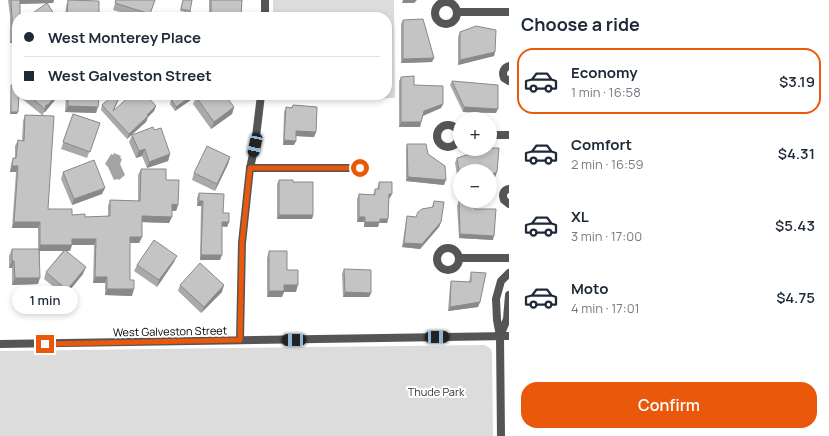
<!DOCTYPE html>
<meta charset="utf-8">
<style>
:root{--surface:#fff;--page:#f2f2f3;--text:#1f2937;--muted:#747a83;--line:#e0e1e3;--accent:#ea580c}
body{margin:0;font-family:Manrope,sans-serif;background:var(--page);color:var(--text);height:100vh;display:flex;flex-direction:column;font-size:15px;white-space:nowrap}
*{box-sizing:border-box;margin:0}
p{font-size:13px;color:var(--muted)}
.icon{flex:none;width:22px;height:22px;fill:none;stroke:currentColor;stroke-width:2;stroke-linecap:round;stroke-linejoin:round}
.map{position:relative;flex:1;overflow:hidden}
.panel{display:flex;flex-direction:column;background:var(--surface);width:320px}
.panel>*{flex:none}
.banner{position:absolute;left:12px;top:12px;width:380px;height:88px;border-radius:16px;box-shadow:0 2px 6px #0003;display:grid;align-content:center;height:88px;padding:0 12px;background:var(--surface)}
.buttons{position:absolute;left:453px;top:112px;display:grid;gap:8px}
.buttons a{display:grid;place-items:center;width:44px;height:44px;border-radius:50%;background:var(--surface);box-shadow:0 2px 6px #0003;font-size:20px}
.end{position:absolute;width:18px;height:18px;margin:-9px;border:5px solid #ea580c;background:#fff;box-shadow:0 0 0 2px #fff}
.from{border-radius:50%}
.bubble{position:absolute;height:28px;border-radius:14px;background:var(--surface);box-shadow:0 2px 6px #0003;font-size:13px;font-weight:600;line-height:28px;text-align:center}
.car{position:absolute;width:12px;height:24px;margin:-12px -6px;border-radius:5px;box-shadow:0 0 3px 1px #0007;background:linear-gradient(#222 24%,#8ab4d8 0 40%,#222 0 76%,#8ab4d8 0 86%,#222 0)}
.banner b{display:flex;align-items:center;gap:14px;height:38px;font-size:15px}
.banner b+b{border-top:1px solid var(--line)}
.banner i{width:10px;height:10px;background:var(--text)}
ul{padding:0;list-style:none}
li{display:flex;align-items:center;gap:12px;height:66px;margin:0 8px 6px;padding:0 4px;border:2px solid transparent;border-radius:16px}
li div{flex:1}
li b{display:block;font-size:15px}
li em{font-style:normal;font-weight:600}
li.active{border-color:var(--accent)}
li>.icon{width:36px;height:36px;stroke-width:1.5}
h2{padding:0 12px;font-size:18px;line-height:48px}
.button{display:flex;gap:8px;margin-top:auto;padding:8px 12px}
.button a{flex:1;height:46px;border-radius:16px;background:var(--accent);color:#fff;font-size:16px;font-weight:600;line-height:46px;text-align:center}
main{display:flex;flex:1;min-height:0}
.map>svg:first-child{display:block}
.green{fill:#dcdcdc}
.water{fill:#a3a3a3}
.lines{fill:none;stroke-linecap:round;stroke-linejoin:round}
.minor{stroke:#555;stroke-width:8}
.tertiary{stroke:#555;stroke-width:8}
.wall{fill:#a9a9a9}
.shaded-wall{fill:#898989}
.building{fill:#c4c4c4;stroke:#898989}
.route{stroke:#ea580c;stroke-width:5}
.labels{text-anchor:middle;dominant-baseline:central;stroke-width:4;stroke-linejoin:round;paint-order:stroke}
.street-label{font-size:11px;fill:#000;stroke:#fff}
.park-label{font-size:11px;fill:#333;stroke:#fff}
</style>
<main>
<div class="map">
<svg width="509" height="436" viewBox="0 0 509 436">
<rect width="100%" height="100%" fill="#fff"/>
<path class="green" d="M273,0H394L395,98L269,99V95H387V17H273Z
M485,345L491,349L492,353L493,436H0V351Z"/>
<path class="water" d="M114,153L121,156L120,158L122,159L120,164L125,175L119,180L118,179L114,180L108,167L105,164L111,154L113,155Z"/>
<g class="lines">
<path class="minor" d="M435 13a11 11 0 1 1 22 0a11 11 0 1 1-22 0Z
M457,12H509
M509,66C503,68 502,73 504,78L509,81
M437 136a11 11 0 1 1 22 0a11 11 0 1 1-22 0Z
M490,135H509
M250,168H360
M509,189C503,190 502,195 504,200L509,204
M437 259a11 11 0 1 1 22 0a11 11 0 1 1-22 0Z
M459,258H509
M500,336L507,319L509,295
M501,436L500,336L497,320L496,299L501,281L509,273"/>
<path class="tertiary" d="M265,17V0
M240,340L242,243L250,168L255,145L261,95
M0,344L509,336"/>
</g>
<path class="wall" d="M8,0H54L53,3L20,4L17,42L10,43V16Z
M68,0L99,17H65L66,6Z
M116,0H155L149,17H135L113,10Z
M183,0L189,12L202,17H209V0H242L241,17H183L185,12L180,11Z
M403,20L432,62L401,63V24Z
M460,32L495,52L494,56L458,65V37Z
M401,77L414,85L443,104L441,108L423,116L420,127H399V81Z
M452,81L496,113L463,112L450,85Z
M11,85L17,114H10L11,87Z
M22,95H59L45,112H44L43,115L48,209L72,215L85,217L108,216V206L110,200L138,201V175L141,169L166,180L178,205L176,211H172L169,223L142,222V237L139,243H130V280L132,296L105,295V283H93L94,245H72L70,251H67L83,274L65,296L44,279L46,272L63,251H40L38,284L12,285V268H9V256L12,249H38V228H12L16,172H10L11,164L13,158H15V146L18,140L22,141L23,121L25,115H42L21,98Z
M66,95H99L96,113L65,112Z
M113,95H121L114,110L156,106L154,111L148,117L146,122L127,139L101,110L102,105Z
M195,97L175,111L170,104L171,99Z
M196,97L234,107L232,114L211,129L193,104Z
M293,105L316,132L314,137L296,136V141L294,145H283L284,112L286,107L292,108Z
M73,114L100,123L87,158L61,149Z
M154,130L170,154L168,161L147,168L142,156L136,158L129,142L132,135Z
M407,144L428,154L444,185L406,181V148Z
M230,157L228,164L215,191L192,180L194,173Z
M457,158L497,172L495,177L490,179V171H460V189L459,188L455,163Z
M63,172L102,194L72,205L61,179Z
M279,180L293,182L313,215L312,219H277V184Z
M379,182L390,198H389L388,219L387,223H379L378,227H364V222H357V199L359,194L373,195L375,189H377Z
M199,193L223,213L229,222L227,227L222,226L220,260H200L201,206H197V198Z
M434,201L441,222L439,227L420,249L402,247L406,221L407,216L416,217L432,207Z
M459,201L475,209L493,240L459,238L457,206Z
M269,251L287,270L296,292H284L282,297H267V258Z
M174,262L157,287L134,271L137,265Z
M344,269L371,293L369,297H343L342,274Z
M471,272L480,302L478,307L448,311L450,286L451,281L469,282Z
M180,285L222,292L201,313L178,291Z"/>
<path class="shaded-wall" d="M19,0H54L53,3L17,4Z
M403,0H417L414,3H402Z
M234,15L241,16V17H233Z
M17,36V42L10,43L13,37Z
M495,52L494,56L458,65L460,60Z
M434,58L432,62L401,63L403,59Z
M56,95H59L45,112H44L46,105Z
M193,95H196L195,97L175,111L176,107Z
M443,104L441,108L422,116L424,111Z
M68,106L98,107L96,113L65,112Z
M156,106L154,111L148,117L146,122L127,139L129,134L147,115Z
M234,107L232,114L211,129L214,122Z
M464,107L498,109L496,113L463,112Z
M11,112H18L17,114H10Z
M401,122H421L420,127H399Z
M296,131L316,132L314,137L295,136Z
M284,140L296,141L294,145H283Z
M145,149L142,156L136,158L139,151Z
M170,154L168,161L147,168L149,162Z
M230,157L228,164L215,191L217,184Z
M12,166H18L16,172H10Z
M497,172L495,177L490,179V175Z
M408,177L446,180L444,185L406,181Z
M105,188L102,194L72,205L74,199Z
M389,194H392L390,198H387Z
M199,201H203L201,206H197Z
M172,204L178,205L176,211L170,210Z
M279,215H313L312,219H277Z
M142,216L172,217L169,223L140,222Z
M359,217H365L364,222H357Z
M380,219H388L387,223H379L378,227H364L365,222Z
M14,222H40L38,228H12Z
M222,222H229L227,227L220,226Z
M441,222L439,227L420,249L402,247L404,243Z
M460,234L494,236L493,240L459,238Z
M130,237H142L139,243H127Z
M72,239H96L94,245H70Z
M40,245H72L70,251H38Z
M201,255H222L220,260H200Z
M177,256L174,262L157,287L159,280Z
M12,261H14L12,268H9Z
M86,267L83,274L65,296L67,290Z
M95,277H107L105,283H93Z
M15,278H40L38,284L12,285Z
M224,285L222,292L201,313L204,307Z
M284,285H298L296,292H284L282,297H267L269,291Z
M107,289H134L132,296L105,295Z
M345,292L371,293L369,297H343Z
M480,302L478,307L448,311L450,307Z"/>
<path class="building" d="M11,0H20V17H17V36L13,37Z
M68,0L99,1V17H67Z
M116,0H155L150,14L115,3Z
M183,0H192L190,11L181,9Z
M211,0H242L241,16L234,15V17H211Z
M47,3L56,17H27Z
M186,10L202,17H210H183Z
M130,15L131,17H126Z
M423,19L434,58L403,59V20Z
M476,26L496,30L495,52L460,60V32Z
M414,76V85L443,86V104L424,111L421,122H401V77Z
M452,81L498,85V109L464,107Z
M11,85H17V95H19L18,112H11Z
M28,95H56L48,105H46L45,109Z
M68,95H99L98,107L68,106Z
M113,95H120L113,111L131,95H146L156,106L147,115L148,116L129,134L102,105Z
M178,95H193L176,107L171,99Z
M199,95H225L234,107L214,122L196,97Z
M293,105L317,107L316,132L296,131V141L284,140L286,107L292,108Z
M73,114L100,123L90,152L63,142Z
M25,115L54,116L48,209H72V215L85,214V217L110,216V200L140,201L141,169H166V180H179L178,205L172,204V217L142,216V237H130V280H134V289H107V277H95L96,239H72V245H40V222H14L18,166H12L13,158H16L18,140L24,141Z
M153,127L154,130L161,128L170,154L149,162L145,149L139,151L132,135Z
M407,144H426L428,154L445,166L446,180L408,177Z
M207,146L230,157L217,184L194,173Z
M490,148H499L497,172L490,175V171H460V178L457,158L486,149H490Z
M94,160L105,188L74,199L63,172Z
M279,180H293V182H313V215H279Z
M379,182H392V194H389L388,219H380V222H365V217H359V194L375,195V189H379Z
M199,193L224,194L223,213H229V222H222V255H201L203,201H199Z
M434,201L444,202L441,222L422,244L404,243L407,216L416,217L418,212L422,209L433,207Z
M459,201H474L475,209H496L494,236L460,234Z
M154,240L177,256L159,280L137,265Z
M12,249H39L40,278H15L14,261H12Z
M65,250L86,267L67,290L46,272Z
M269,251H287V270H298V285H284V291H269Z
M200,263L224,285L204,307L180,285Z
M344,269L371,270V293L345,292Z
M471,272L486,273L480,302L450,307L451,281L471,282Z"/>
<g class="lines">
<path class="route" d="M45,344L240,340L242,243L250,168H360"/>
</g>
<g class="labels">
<g class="street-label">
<text transform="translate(170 331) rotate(-1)">West Galveston Street</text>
</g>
<g class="park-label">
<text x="436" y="391">Thude Park</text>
</g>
</g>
</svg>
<div class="buttons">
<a>+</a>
<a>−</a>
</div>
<i class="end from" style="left:360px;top:168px"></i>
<i class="end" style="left:45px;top:344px"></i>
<div class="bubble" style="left:12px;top:286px;width:66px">1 min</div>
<i class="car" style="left:255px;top:145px;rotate:192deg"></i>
<i class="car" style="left:437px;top:337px;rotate:89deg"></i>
<i class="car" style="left:294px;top:340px;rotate:269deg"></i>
<div class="banner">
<b><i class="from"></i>West Monterey Place</b>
<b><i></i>West Galveston Street</b>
</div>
</div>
<section class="panel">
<h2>Choose a ride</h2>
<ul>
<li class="active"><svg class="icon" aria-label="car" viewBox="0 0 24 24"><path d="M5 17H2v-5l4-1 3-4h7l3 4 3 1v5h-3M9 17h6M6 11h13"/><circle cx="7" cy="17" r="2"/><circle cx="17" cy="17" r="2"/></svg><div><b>Economy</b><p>1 min · 16:58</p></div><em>$3.19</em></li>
<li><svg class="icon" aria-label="car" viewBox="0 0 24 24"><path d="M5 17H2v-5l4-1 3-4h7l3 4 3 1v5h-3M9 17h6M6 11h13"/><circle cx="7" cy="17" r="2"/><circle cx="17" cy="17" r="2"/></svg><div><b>Comfort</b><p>2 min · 16:59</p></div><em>$4.31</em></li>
<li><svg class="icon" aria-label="car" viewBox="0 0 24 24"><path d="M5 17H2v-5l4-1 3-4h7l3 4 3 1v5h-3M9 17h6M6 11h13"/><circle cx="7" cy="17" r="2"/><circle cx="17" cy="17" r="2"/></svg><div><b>XL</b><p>3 min · 17:00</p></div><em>$5.43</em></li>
<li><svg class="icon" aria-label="car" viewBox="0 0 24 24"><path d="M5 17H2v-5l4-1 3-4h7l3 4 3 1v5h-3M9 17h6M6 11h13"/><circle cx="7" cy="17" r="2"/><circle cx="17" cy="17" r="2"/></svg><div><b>Moto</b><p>4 min · 17:01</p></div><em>$4.75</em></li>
</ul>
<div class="button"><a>Confirm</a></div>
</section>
</main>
